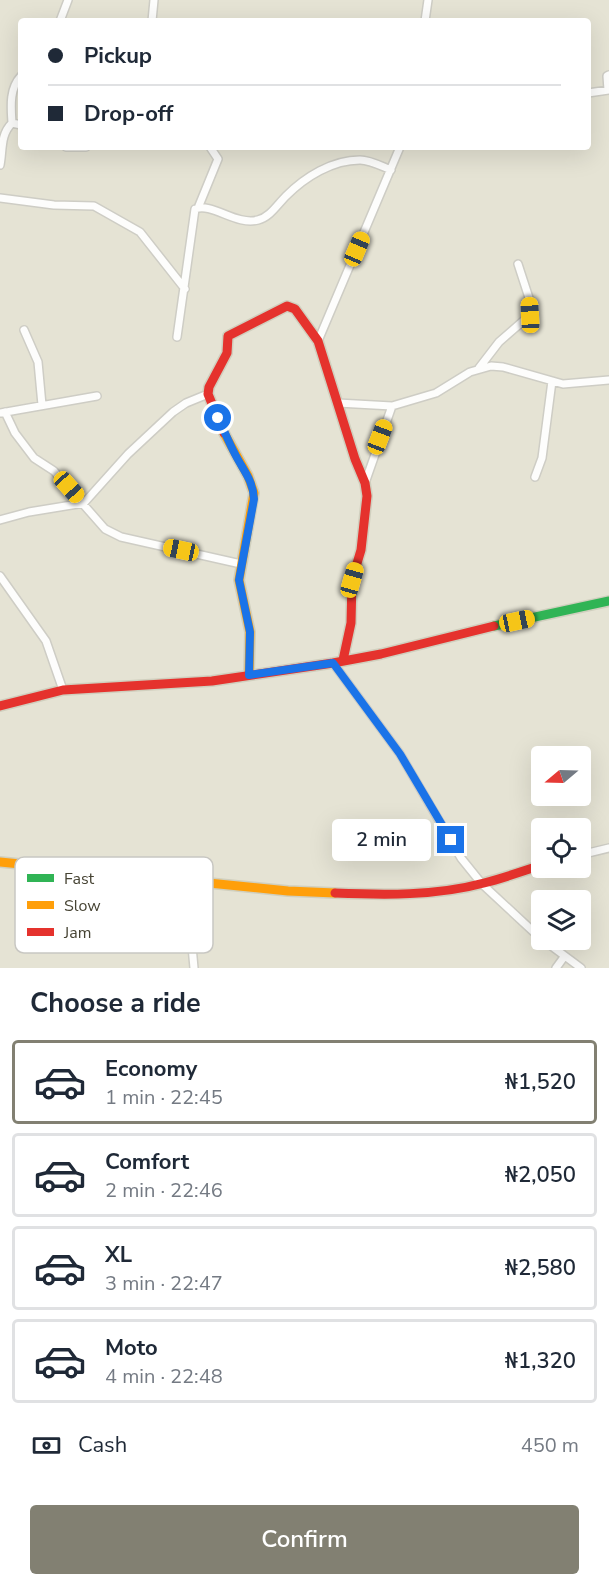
<!DOCTYPE html>
<meta charset="utf-8">
<style>
:root{--surface:#fff;--page:#f2f2f3;--text:#1f2937;--muted:#747a83;--line:#e0e1e3;--accent:#828072}
body{margin:0;font-family:"Nunito Sans",sans-serif;background:var(--page);color:var(--text);height:100vh;display:flex;flex-direction:column;font-size:22px;white-space:nowrap}
*{box-sizing:border-box;margin:0}
p{font-size:20px;color:var(--muted)}
.icon{flex:none;width:33px;height:33px;fill:none;stroke:currentColor;stroke-width:2;stroke-linecap:round;stroke-linejoin:round}
.map{position:relative;height:968px;overflow:hidden}
.side{display:flex;flex-direction:column;background:var(--surface);flex:1}
.side>*{flex:none}
.hud{position:absolute;left:18px;top:18px;width:573px;height:132px;border-radius:6px;box-shadow:0 6px 24px #0002;display:grid;align-content:center;height:132px;padding:0 30px;background:var(--surface)}
.needle{width:39px;rotate:251deg}
.controls{position:absolute;left:531px;top:746px;display:grid;gap:12px}
.controls a{display:grid;place-items:center;width:60px;height:60px;border-radius:6px;background:var(--surface);box-shadow:0 6px 24px #0002;font-size:30px}
.end{position:absolute;width:27px;height:27px;margin:-14px;border:8px solid #1a73e8;background:#fff;box-shadow:0 0 0 3px #fff}
.from{border-radius:50%}
.bubble{position:absolute;height:42px;border-radius:6px;background:var(--surface);box-shadow:0 6px 24px #0002;font-size:20px;font-weight:600;line-height:42px;text-align:center}
.car{position:absolute;width:18px;height:36px;margin:-18px -9px;border-radius:8px;box-shadow:0 0 4px 2px #0007;background:linear-gradient(#f5c518 24%,#345 0 40%,#f5c518 0 76%,#345 0 86%,#f5c518 0)}
.hud b{display:flex;align-items:center;gap:21px;height:57px;font-size:22px}
.hud b+b{border-top:2px solid var(--line)}
.hud i{width:15px;height:15px;background:var(--text)}
ul{padding:0;list-style:none}
li{display:flex;align-items:center;gap:18px;height:84px;margin:0 12px 9px;padding:0 18px;border:3px solid var(--line);border-radius:6px}
li div{flex:1}
li b{display:block;font-size:22px}
li em{font-style:normal;font-weight:600}
li.active{border-color:var(--accent)}
li>.icon{width:54px;height:54px;stroke-width:1.5}
h2{padding:0 30px;font-size:27px;line-height:72px}
.pay{display:flex;align-items:center;gap:15px;height:66px;padding:0 30px;font-size:22px}
.pay p{margin-inline-start:auto}
.action{display:flex;gap:12px;margin-top:auto;padding:12px 30px}
.action a{flex:1;height:69px;border-radius:6px;background:var(--accent);color:#fff;font-size:24px;font-weight:600;line-height:69px;text-align:center}
.map>svg:first-child{display:block}
.residential{fill:#e5e3d4;fill-rule:evenodd}
.lines{fill:none;stroke-linecap:round;stroke-linejoin:round}
.street-casing{stroke:#cecdc5;stroke-width:10}
.fast-casing{stroke:#d0cfbe;stroke-width:12}
.slow-casing{stroke:#d0cfbe;stroke-width:12}
.jam-casing{stroke:#d0cfbe;stroke-width:12}
.street{stroke:#fdfdfc;stroke-width:7}
.fast{stroke:#30b455;stroke-width:9}
.slow{stroke:#ff9f0a;stroke-width:9}
.jam{stroke:#e5322d;stroke-width:9}
.route{stroke:#1a73e8;stroke-width:8}
.key{fill:#fff;stroke:#c8c7c2;stroke-width:1.5}
.key-label{font-size:16px;fill:#464333}
</style>
<div class="map">
<svg width="609" height="968" viewBox="0 0 609 968">
<rect width="100%" height="100%" fill="#f0f0e8"/>
<path class="residential" d="M0,0H609V968H0ZM21,21H588V147H21ZM542,756H580V795H542ZM542,828H580V867H542ZM542,900H580V939H542Z"/>
<g class="lines">
<defs>
<path id="street" d="M60,21L68,0
M152,21L154,0
M425,21L428,0
M608,90L607,76L609,75
M588,93L609,90
M12,123C11,107 9,89 21,76
M66,147H86
M0,165C3,150 0,135 12,123L21,125
M0,198L54,205L94,206L140,232L185,289
M198,208L218,159L210,147
M24,330L38,362L42,405
M177,337L195,209C212,202 236,226 258,220C270,217 277,205 286,196C305,177 332,160 360,160C370,160 381,166 391,170
M318,341L400,147
M479,368L499,342L530,315V301L518,264
M338,403L392,406L436,393L470,372L491,366L503,367L563,384L609,380
M5,412L15,433L34,458L54,471L105,529L121,537L241,564
M0,413L97,396
M535,477L542,458L552,381
M365,483L392,406
M0,520L29,512L84,503L128,454L173,412L186,403L208,394
M0,576L46,641L63,690
M333,663L400,754L461,858L482,884L538,936L581,968
M580,855L609,848
M186,881L194,968
M556,968L564,957"/>
<path id="fast" d="M494,626L609,601"/>
<path id="slow" d="M224,433L248,476L254,493L239,580L250,632L249,675
M0,862L288,891L335,893"/>
<path id="jam" d="M224,433L208,394L209,387L227,353L228,336L287,306L295,309L318,341L355,459L365,483L367,496L361,550L352,580L351,623L343,660
M0,706L63,690L212,681L333,663L381,654L494,626
M335,893C384,895 436,896 484,883C504,878 523,871 542,865"/>
</defs>
<use href="#street" class="street-casing"/>
<use href="#fast" class="fast-casing"/>
<use href="#slow" class="slow-casing"/>
<use href="#jam" class="jam-casing"/>
<use href="#street" class="street"/>
<use href="#fast" class="fast"/>
<use href="#slow" class="slow"/>
<use href="#jam" class="jam"/>
</g>
<g class="lines">
<path class="route" d="M218,418C224,430 229,443 235,454C243,470 253,480 254,499L239,580L250,632L249,675L333,663L400,754L451,840"/>
</g>
<rect x="15" y="857" width="198" height="96" rx="9" class="key"/>
<rect x="27" y="874" width="27" height="8" fill="#30b455"/>
<rect x="27" y="901" width="27" height="8" fill="#ff9f0a"/>
<rect x="27" y="928" width="27" height="8" fill="#e5322d"/>
<g class="key-label">
<text x="64" y="884">Fast</text>
<text x="64" y="911">Slow</text>
<text x="64" y="938">Jam</text>
</g>
</svg>
<div class="controls">
<a><svg class="needle" viewBox="-14 -14 28 28"><path d="M0-13l5 13h-10z" fill="#e53935"/><path d="M0 13l5-13h-10z" fill="#747a83"/></svg></a>
<a><svg class="icon" aria-label="locate" viewBox="0 0 24 24"><circle cx="12" cy="12" r="6"/><path d="M12 2v4M12 18v4M2 12h4M18 12h4"/></svg></a>
<a><svg class="icon" aria-label="layers" viewBox="0 0 24 24"><path d="M12 4l9 5-9 5-9-5zM3 14l9 5 9-5"/></svg></a>
</div>
<i class="end from" style="left:218px;top:418px"></i>
<i class="end" style="left:451px;top:840px"></i>
<div class="bubble" style="left:332px;top:819px;width:99px">2 min</div>
<i class="car" style="left:357px;top:249px;rotate:23deg"></i>
<i class="car" style="left:530px;top:315px;rotate:357deg"></i>
<i class="car" style="left:380px;top:437px;rotate:21deg"></i>
<i class="car" style="left:69px;top:487px;rotate:138deg"></i>
<i class="car" style="left:181px;top:550px;rotate:282deg"></i>
<i class="car" style="left:352px;top:580px;rotate:16deg"></i>
<i class="car" style="left:517px;top:621px;rotate:78deg"></i>
<div class="hud">
<b><i class="from"></i>Pickup</b>
<b><i></i>Drop-off</b>
</div>
</div>
<section class="side">
<h2>Choose a ride</h2>
<ul>
<li class="active"><svg class="icon" aria-label="car" viewBox="0 0 24 24"><path d="M5 17H2v-5l4-1 3-4h7l3 4 3 1v5h-3M9 17h6M6 11h13"/><circle cx="7" cy="17" r="2"/><circle cx="17" cy="17" r="2"/></svg><div><b>Economy</b><p>1 min · 22:45</p></div><em>₦1,520</em></li>
<li><svg class="icon" aria-label="car" viewBox="0 0 24 24"><path d="M5 17H2v-5l4-1 3-4h7l3 4 3 1v5h-3M9 17h6M6 11h13"/><circle cx="7" cy="17" r="2"/><circle cx="17" cy="17" r="2"/></svg><div><b>Comfort</b><p>2 min · 22:46</p></div><em>₦2,050</em></li>
<li><svg class="icon" aria-label="car" viewBox="0 0 24 24"><path d="M5 17H2v-5l4-1 3-4h7l3 4 3 1v5h-3M9 17h6M6 11h13"/><circle cx="7" cy="17" r="2"/><circle cx="17" cy="17" r="2"/></svg><div><b>XL</b><p>3 min · 22:47</p></div><em>₦2,580</em></li>
<li><svg class="icon" aria-label="car" viewBox="0 0 24 24"><path d="M5 17H2v-5l4-1 3-4h7l3 4 3 1v5h-3M9 17h6M6 11h13"/><circle cx="7" cy="17" r="2"/><circle cx="17" cy="17" r="2"/></svg><div><b>Moto</b><p>4 min · 22:48</p></div><em>₦1,320</em></li>
</ul>
<div class="pay"><svg class="icon" aria-label="cash" viewBox="0 0 24 24"><path d="M3 7h18v10H3z"/><circle cx="12" cy="12" r="2"/></svg>Cash<p>450 m</p></div>
<div class="action"><a>Confirm</a></div>
</section>
